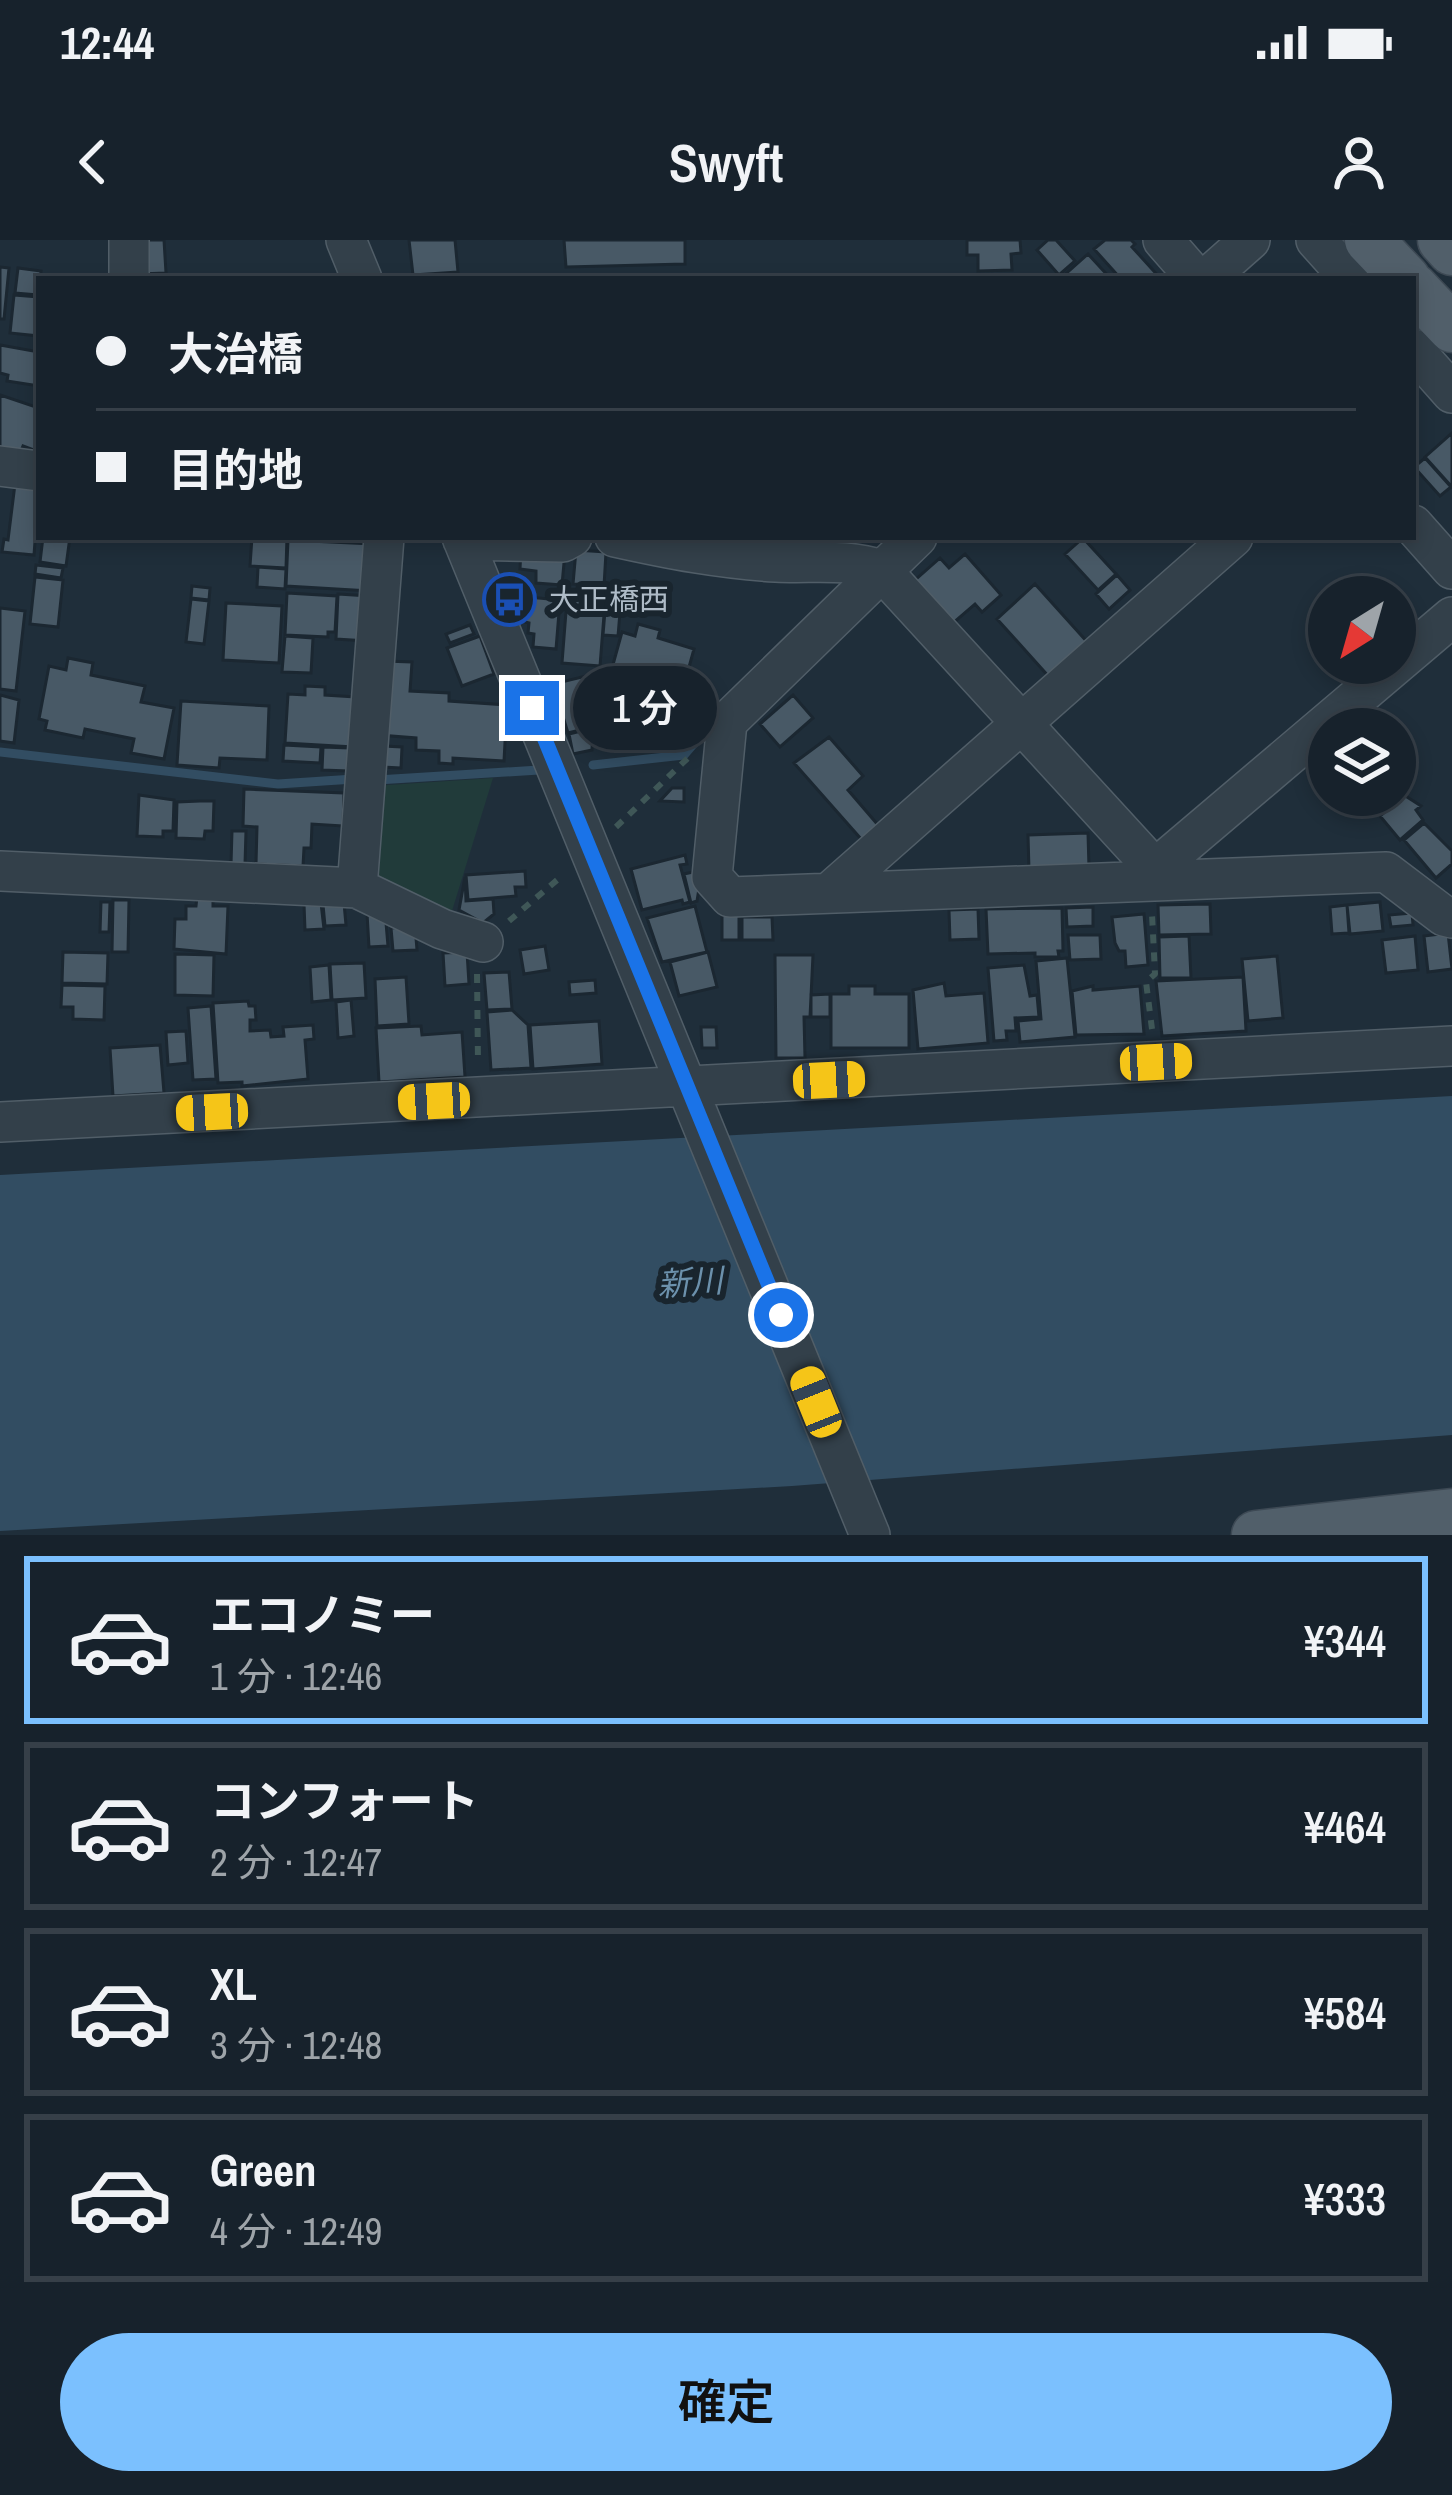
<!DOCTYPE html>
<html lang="ja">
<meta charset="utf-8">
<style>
:root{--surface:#17222c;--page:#242f38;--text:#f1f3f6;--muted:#9ea4a9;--line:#363f48;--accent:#7bc0fe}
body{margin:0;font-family:"Archivo Narrow","Noto Sans JP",sans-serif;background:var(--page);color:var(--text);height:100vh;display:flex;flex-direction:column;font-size:45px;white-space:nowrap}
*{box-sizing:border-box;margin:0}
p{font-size:39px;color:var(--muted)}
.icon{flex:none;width:66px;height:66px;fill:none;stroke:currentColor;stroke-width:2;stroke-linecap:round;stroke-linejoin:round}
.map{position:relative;height:1295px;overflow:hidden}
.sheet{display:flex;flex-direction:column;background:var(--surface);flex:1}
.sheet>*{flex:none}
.hud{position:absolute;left:36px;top:36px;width:1380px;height:264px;border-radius:0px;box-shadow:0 6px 18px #0003,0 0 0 3px var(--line);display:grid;align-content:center;height:264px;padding:0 60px;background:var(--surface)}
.needle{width:78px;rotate:217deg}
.controls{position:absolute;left:1308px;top:336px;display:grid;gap:24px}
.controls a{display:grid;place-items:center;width:108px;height:108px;border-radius:50%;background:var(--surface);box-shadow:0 6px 18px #0003,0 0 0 3px var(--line);font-size:60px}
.end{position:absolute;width:54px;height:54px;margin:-27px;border:15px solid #1a73e8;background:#fff;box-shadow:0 0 0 6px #fff}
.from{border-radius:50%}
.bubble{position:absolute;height:84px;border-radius:42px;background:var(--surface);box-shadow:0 6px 18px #0003,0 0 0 3px var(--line);font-size:39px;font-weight:600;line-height:84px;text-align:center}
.car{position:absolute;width:36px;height:72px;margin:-36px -18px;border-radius:15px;box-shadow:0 0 9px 3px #0007;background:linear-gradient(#f5c518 24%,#345 0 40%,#f5c518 0 76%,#345 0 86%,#f5c518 0)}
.hud b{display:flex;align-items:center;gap:42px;height:114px;font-size:45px}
.hud b+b{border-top:3px solid var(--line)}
.hud i{width:30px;height:30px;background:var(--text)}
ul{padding:21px 0 0;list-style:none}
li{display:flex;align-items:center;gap:36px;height:168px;margin:0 24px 18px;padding:0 36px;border:6px solid var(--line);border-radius:0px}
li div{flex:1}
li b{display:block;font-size:45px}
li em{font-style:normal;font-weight:600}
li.current{border-color:var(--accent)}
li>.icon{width:108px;height:108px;stroke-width:1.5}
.action{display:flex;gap:24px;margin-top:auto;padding:24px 60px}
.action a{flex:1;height:138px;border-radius:72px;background:var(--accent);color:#111;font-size:48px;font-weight:600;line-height:138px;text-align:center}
.status{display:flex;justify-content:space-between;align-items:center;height:84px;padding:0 60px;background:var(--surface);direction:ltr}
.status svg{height:33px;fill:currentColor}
header{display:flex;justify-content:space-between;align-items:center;height:156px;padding:0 60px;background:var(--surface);font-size:54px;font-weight:600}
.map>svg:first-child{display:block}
.green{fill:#213b3a}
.water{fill:#324d62}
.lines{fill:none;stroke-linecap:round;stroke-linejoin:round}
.stream{stroke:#324d62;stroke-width:9}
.building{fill:#485966;stroke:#1b2731;stroke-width:3}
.minor-casing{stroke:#515e68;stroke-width:42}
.major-casing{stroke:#3d4954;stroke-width:51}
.path{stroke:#3f5757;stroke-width:6;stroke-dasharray:9 9;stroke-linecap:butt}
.minor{stroke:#33404a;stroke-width:39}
.major{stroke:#515f6a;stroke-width:48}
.route{stroke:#1a73e8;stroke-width:15}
.labels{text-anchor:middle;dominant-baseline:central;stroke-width:12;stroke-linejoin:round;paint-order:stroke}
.poi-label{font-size:30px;fill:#aebbc7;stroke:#19252e;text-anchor:start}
.water-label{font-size:33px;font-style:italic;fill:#6c91ac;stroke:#19252e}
</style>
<div class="status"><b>12:44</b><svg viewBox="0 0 49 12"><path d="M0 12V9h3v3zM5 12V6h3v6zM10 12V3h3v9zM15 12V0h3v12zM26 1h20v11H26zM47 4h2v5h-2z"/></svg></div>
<header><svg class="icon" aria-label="back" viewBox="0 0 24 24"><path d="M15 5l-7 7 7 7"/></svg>Swyft<svg class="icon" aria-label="person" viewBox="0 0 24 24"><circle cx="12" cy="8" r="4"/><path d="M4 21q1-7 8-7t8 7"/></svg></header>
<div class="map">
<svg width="1452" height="1295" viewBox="0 0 1452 1295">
<rect width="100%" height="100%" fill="#1f2e3a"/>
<path class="green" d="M493,538L452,671L367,635L373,546Z"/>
<path class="water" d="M1452,856V1195L792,1246L0,1291V935Z"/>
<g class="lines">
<path class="stream" d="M0,512L278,544L354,539
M593,525L684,515L709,486
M377,540L539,530"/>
</g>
<path class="building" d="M137,0H164L166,33L139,34Z
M409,0H455L458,32L413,35Z
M564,0H685V24L566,27Z
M967,0H1020L1021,13L1011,14L1012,30L978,31V15H967Z
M1048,0H1056L1075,21L1059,35L1037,10Z
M1105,0H1131L1135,4L1132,7L1161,39H1121L1094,9Z
M1088,14L1111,39H1060Z
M0,27L9,28L4,79H0Z
M18,28L41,31L38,55L15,53Z
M14,55L39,57V96L10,93Z
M0,105L39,112V146L7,141L8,135L0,133Z
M0,155L39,168V212L23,206L20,213L0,207Z
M1452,193V247L1425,217Z
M1425,218L1451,247L1440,256L1414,227Z
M15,244L39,247L34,315L2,312L4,299L8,300Z
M43,297H70L66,326L40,322Z
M252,297H287L286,328L250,326Z
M780,297H830V304L780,306Z
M1083,298L1116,334L1098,350L1065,314Z
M288,300L373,304L370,351L286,346Z
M521,308L565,312L562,345L536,343V331L520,329Z
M576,310L606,312L604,346L573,344Z
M965,314L1001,355L982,372L975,364L952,384L914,341L940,318L949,328Z
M36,325L63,328L61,338L35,334Z
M258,327L286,329L285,349L257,347Z
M1117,335L1130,350L1109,369L1096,354Z
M35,337L63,340L58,387L30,384Z
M1035,344L1089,404L1051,439L997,379Z
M192,346L210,348L209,360L191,358Z
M287,353L337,356L335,392H328V397L285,395Z
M338,354L369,356L367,401L336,399Z
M528,357L560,360L556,409L533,407L534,394L528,393L529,383L525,382Z
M191,359L209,361L204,404L186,402Z
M567,359L605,362L600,426L562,423Z
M226,363L282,366L279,423L223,420Z
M0,368L25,371L16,451L0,449Z
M605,371L620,372L618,396L603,395Z
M638,384L660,390L658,398L694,409L680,460L643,449L641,454L617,447L618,442L609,439L622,392L635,396Z
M470,385L474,394L450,403L446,394Z
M285,396L313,398L311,433L282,432Z
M480,396L494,434L462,446L447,408Z
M68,418L93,423L91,435L145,446L141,462L174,468L164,519L131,513L134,499L85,489L83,498L45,490L47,481L39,479L49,426L66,430Z
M384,421L412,422L410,451L449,453V461L507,465L504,521L453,518V524L439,523V511L416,510V498L379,495Z
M586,436L594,472L589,474L592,487L568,493L553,444Z
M305,446L325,447V455L356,457L354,507L285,503L288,454L305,455Z
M0,455L19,460L14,503L0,501Z
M793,455L813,478L780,507L760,484Z
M181,461L269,466L267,520L220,518L219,528L177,525Z
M593,488L592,510L573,514L569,494Z
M829,497L863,536L848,550L878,585L862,600L794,523Z
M284,505L321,507L320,523L283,521Z
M383,506L402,507L401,528L382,527Z
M323,507L350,508L349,531L322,530Z
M672,548H684V562L660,561Z
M244,549L344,553L343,586L312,584L311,608H304L303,626L256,624L257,587L243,586Z
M139,555L174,560L173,591H163V597L137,596Z
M1404,555L1421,566L1416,570L1423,580L1400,600L1380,576Z
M200,561H214L213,591H205L204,599L176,598L177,562Z
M1424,583L1452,611V624L1436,638L1404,600Z
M232,591H246L245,624H231Z
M1088,593L1089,628L1029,630L1028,595Z
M685,615L687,624L680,625L690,662L683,664L682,660L642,670L631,629Z
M702,630L697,661L691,663L684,634Z
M525,631L526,647H515L516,656L468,660L466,635Z
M465,637L466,661L493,659L494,674L483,683L459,670Z
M197,657H213V666H228L226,714L174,709L175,679H186V666H196Z
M113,660H129L128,712H112Z
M101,662H110L109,692H100Z
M1380,662L1383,691L1350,694L1347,665Z
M321,663L324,689L305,690L304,664Z
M344,663L346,685L325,686L323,665Z
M1210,664L1211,694L1159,695L1158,665Z
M1347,665L1349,693L1332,694L1330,667Z
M695,666L707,712L662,722L647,678Z
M1093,667V686L1067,687L1066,668Z
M1062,668L1063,711H1058L1059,717H1035V713L988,714L986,669Z
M978,669L979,699L950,700L949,670Z
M385,671L388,706L369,707L367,673Z
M1412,673L1413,685L1391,687L1389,675Z
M1144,674L1148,725L1126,727L1125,711H1119L1115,703L1112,677Z
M722,675H739V700H722Z
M742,677H772L773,700H742Z
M415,686L417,710L393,711L391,688Z
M1448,693L1452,729L1428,732L1424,696Z
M1068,695H1100L1101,719L1070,720Z
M1189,696L1191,738H1160L1159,697Z
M1415,696L1418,730L1386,733L1382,700Z
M545,706L549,730L524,734L520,710Z
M63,712L108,713L107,744L62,743Z
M467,712L469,744L445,746L443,713Z
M708,712L717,747L679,756L670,722Z
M175,714L214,715L213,756L175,755Z
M775,715H813L810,777H804L805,818H776Z
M1277,716L1283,778L1248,781L1242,719Z
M1067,718L1075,797L1020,802L1018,781L1041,779L1036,721Z
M364,723L366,758L332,760L330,724Z
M329,725L331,760L312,762L310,727Z
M1024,725L1030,756L1037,755L1039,777L1015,778L1016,791H1006L1007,800L994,801L988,728Z
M509,732L512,769L487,770L484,733Z
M406,737L409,784L377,786L375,739Z
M1243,737L1246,791L1162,796L1156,741Z
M595,740L596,753L570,755L569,742Z
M944,743L946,756L984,753L988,803L918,809L913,750Z
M62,745L105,746L104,780L73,779V767H61Z
M849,746H875V754H909V808H831V754H849Z
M1093,746V750L1140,746L1144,794L1076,795L1072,751Z
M830,754V777H811V755Z
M351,760L354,796L338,798L336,762Z
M248,761L249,766H255L256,780H250V791L270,790L271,797L284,796L283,787L313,785L314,799L305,800L308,839L242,846V842L218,843L213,763Z
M211,766L216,839L193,840L188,768Z
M512,770L528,785L531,828L491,830L487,772Z
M599,781L602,824L533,829L530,785Z
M421,786L422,795L462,792L465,837L379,842L376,788Z
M701,787H716L717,808H702Z
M186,791L188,823L168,825L166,792Z
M160,805L164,853L113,856L110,808Z"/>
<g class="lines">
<defs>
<path id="minor" d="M129,0V39
M346,0L362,39
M1163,0L1197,39
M1316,0L1351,39
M1206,39L1250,0
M1413,109L1452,153
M0,226L39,231
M1413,285L1452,329
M462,297L870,1295
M615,297C669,309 721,319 776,322C811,324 847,318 881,330L1155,629L1154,641L1386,632L1444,676L1452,678
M917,297L727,482L712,637L730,657L1154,641
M463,300L563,302L572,297
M1155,629L1452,377
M0,631L357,648L442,689L483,702
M357,648L384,297
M829,653L1233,297
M0,882L1452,806"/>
<path id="major" d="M1369,0L1406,39
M1442,0L1452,11
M1413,47L1452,88
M1256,1295L1452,1273"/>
</defs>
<use href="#minor" class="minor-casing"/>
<use href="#major" class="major-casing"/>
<path class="path" d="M616,587L689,517
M509,681L563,635
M477,734L478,823
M1152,789L1146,742L1155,734L1152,674"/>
<use href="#minor" class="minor"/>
<use href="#major" class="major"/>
</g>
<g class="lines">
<path class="route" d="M532,468L781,1075"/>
</g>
<defs>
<symbol id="bus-ring" viewBox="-11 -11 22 22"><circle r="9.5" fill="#19252e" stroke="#1a4fb4" stroke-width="1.5"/><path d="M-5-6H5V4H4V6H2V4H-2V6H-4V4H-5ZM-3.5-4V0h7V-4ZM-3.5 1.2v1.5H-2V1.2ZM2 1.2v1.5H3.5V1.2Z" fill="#1a4fb4"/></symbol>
</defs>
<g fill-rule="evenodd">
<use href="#bus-ring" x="480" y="330" width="59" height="59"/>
</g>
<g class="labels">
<g class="poi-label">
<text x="549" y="359">大正橋西</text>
</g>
<g class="water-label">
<text transform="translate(690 1042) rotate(-4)">新川</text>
</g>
</g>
</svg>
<div class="controls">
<a><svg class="needle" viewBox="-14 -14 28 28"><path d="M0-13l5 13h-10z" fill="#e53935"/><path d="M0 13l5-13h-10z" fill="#9ea4a9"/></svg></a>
<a><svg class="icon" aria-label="layers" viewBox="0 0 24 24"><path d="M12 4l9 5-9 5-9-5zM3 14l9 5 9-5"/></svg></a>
</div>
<i class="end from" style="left:781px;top:1075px"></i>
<i class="end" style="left:532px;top:468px"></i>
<div class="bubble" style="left:573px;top:426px;width:144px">1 分</div>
<i class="car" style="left:1156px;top:822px;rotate:87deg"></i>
<i class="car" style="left:829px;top:840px;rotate:87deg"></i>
<i class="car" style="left:434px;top:861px;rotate:267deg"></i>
<i class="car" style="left:212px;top:872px;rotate:267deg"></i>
<i class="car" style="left:816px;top:1162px;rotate:338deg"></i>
<div class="hud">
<b><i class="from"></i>大治橋</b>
<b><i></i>目的地</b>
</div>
</div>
<section class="sheet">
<ul>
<li class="current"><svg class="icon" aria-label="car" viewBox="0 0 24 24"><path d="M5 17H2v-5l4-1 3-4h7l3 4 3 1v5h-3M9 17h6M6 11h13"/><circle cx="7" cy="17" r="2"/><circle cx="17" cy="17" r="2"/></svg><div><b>エコノミー</b><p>1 分 · 12:46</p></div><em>¥344</em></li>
<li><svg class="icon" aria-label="car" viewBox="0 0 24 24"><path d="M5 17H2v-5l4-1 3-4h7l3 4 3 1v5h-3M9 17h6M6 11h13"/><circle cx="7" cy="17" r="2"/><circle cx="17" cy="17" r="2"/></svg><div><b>コンフォート</b><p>2 分 · 12:47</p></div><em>¥464</em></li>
<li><svg class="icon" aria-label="car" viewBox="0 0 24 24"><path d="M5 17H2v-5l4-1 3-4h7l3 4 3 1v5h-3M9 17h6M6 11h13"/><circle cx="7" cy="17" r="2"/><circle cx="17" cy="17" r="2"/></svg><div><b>XL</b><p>3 分 · 12:48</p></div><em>¥584</em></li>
<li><svg class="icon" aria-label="car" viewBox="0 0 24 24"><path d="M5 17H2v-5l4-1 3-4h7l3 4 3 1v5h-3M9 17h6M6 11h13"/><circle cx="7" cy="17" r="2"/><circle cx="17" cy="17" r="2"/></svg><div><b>Green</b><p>4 分 · 12:49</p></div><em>¥333</em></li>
</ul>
<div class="action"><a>確定</a></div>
</section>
